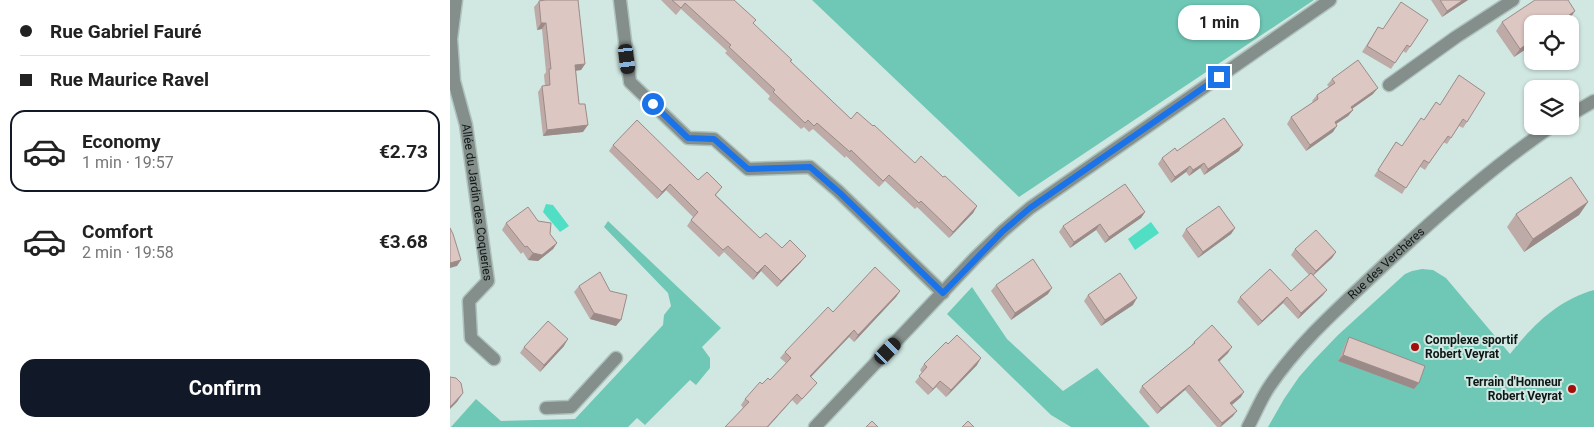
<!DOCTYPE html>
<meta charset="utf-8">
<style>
:root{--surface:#fff;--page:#f6f6f6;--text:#222;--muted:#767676;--line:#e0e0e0;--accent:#111827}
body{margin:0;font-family:Roboto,sans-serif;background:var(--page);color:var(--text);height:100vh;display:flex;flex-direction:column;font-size:19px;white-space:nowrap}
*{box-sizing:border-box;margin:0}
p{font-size:16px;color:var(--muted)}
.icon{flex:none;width:28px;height:28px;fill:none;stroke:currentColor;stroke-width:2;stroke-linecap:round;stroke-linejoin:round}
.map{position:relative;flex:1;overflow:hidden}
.panel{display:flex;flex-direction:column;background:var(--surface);width:450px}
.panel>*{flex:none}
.top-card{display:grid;align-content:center;height:110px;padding:0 20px;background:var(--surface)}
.tools{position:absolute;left:1074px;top:15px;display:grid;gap:10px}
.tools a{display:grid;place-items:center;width:55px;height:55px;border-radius:10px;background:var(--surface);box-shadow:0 1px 4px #0004;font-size:25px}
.end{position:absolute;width:22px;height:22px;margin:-11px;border:6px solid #1a73e8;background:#fff;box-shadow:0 0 0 2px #fff}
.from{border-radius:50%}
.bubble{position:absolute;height:35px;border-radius:15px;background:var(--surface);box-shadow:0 1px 4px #0004;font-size:16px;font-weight:700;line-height:35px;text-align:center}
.car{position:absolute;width:15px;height:30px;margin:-15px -8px;border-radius:6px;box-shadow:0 0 4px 1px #0007;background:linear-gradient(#222 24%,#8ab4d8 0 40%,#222 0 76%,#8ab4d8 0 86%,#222 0)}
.top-card b{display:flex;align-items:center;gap:18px;height:48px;font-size:19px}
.top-card b+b{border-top:1px solid var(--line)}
.top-card i{width:12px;height:12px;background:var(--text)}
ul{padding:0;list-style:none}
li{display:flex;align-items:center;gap:15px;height:82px;margin:0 10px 8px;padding:0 10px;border:2px solid transparent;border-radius:15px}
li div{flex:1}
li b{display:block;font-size:19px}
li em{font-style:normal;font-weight:700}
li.on{border-color:var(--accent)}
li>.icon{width:45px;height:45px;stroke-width:1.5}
.button{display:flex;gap:10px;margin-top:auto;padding:10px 20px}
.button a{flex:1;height:58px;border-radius:15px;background:var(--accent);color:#fff;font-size:20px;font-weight:700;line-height:58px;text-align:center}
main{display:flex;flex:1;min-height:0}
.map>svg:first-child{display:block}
.green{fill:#6fc8b6}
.water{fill:#50dfc5}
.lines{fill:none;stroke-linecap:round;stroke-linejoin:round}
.minor-casing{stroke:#aec2bd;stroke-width:15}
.minor{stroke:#848e8b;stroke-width:12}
.wall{fill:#beaba8}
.shaded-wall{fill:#9b8b88}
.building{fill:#ddc7c3;stroke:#9b8b88}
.route{stroke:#1a73e8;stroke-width:6}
.poi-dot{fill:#a40e09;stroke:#d1e8e2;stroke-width:2}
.labels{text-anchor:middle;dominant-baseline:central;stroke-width:4;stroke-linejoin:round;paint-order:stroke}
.street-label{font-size:12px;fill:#0e1715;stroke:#d1e8e2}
.poi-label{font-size:12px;font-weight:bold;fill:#0e1715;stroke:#d1e8e2;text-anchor:start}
</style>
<main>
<section class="panel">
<div class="top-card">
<b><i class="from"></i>Rue Gabriel Fauré</b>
<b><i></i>Rue Maurice Ravel</b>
</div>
<ul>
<li class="on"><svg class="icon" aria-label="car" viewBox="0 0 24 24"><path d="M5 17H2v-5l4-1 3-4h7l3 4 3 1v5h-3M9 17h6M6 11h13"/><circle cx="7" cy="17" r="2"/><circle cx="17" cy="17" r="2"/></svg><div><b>Economy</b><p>1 min · 19:57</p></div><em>€2.73</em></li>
<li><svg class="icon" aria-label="car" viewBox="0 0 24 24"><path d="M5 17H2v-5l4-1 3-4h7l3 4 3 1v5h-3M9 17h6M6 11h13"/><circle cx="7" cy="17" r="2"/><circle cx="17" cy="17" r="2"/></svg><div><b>Comfort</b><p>2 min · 19:58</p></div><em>€3.68</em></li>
</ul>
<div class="button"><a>Confirm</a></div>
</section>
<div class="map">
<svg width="1144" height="427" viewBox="0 0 1144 427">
<rect width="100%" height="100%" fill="#d1e8e2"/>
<path class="green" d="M362,0H864L569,197Z
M158,221L271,328L252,347L260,358V368L246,385L240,380L195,425L187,418L178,427H1L26,399L51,421L125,419L213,325L214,315L221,306L218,293L154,227Z
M972,269L983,270L996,278L1060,354C1083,325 1108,300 1144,290V427H818L834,399L849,377L864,360L888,335L955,274L962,271Z
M522,287L557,339L613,391L647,368L700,427H621L601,415L497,314Z"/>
<path class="water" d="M96,204L103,205L119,226L110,232L93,212Z
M701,222L709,233L685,250L678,239Z"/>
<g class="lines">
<defs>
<g id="minor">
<path id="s1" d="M6,0L1,39L4,81L16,125L38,281L19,301L21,338L44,359"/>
<path d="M170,0L180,82L238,138L264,139L298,169L360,167L388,191L493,293"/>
<path d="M939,85L1006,37L1063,0"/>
<path d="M1120,115L1144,101"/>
<path d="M96,408L121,407L166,358"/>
<path d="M365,427L525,258L553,231L580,208L880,0"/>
<path id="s2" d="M798,427C805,414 811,399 819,387C850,341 893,304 933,266C987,216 1042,167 1102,126"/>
</g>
</defs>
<use href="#minor" class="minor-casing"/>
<use href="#minor" class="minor"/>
</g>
<path class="wall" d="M90,0H128L135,64L131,70L126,71L129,104L133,132L93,136L88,92L92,86H95L94,75L96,72L92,29L87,30L84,7Z
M211,0H284L303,24L340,62L401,119L465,163L493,177L527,206L523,213L499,238L467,207L465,209L435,181L429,187L396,156L395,158L363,129L359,132L354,127L351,129L318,99L320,96L275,53L277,51L231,9L226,15Z
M981,0H1018L992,17Z
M978,20L956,53L953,51L941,69L912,52L928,27L933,29Z
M1119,20L1064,57L1046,31L1052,22Z
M882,79L923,94L902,109L903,110L898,116L886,124L883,132L856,151L837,124L841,117L863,102L862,101L867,95L879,87L877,85Z
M986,102L1017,122L1013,128L1009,126L997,144L993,142L975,170L969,166L952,194L924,176L946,142L952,146L974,120Z
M163,145L248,180L272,187L266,195L310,238L332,248L351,262L327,287L311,271L303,280L274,252L269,257L237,226L243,217L216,190L207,199L159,151Z
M727,151H789L754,175L750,168L739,176L736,172L721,183L708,164L712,158Z
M1138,202L1129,215L1074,252L1057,227L1066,214Z
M695,212L691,218L655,243L646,230L620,248L609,232L613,226Z
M88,221L100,234L107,243L103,249L88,261L78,260L73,252L71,254L52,230L56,223Z
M785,228L781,234L748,258L732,236L736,229Z
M845,249L886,252L882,258L863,276L877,290L873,295L848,319L833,303L808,326L787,302L790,297L841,291L859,275L841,255Z
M546,285L598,294L561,320L541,291Z
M129,286L166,326L140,319L124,292Z
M450,291L446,297L404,342L399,337L361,377L362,389L347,405L342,400L318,427H275L293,408L291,405L295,399L312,384L320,380L336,363L330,358L335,352L383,312Z
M638,295L683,305L651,326L634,301Z
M899,337L969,383L964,389L888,361L895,344Z
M744,342L778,353L769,362L791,397L782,405L783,416L771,427H767L735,390L707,414L689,392L692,386L741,346Z
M498,344L527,365L496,397L486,387L478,395L465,382L472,373L470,370L474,364Z
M114,346L90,372L70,353L74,347Z"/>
<path class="shaded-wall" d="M1013,0H1018L992,17L997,11Z
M1125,11L1119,20L1113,24H1106Z
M91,23H96L92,29L87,30Z
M1082,40V45L1064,57L1070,49Z
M135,64L131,70L121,71L125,65Z
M928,88L923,94L896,113L901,107Z
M903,110L898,116L880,128L885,122Z
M138,125L133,132L93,136L97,130Z
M887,126L883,132L856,151L860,145Z
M793,145L789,151L754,175L758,169Z
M754,163L750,168L739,176L743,170Z
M740,166L736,172L721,183L725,177Z
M220,184L216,190L207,199L212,192Z
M1138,202L1129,215L1074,252L1083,239Z
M527,206L523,213L499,238L503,232Z
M695,212L691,218L655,243L659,237Z
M650,224L646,230L620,248L624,242Z
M785,228L781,234L748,258L753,252Z
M107,243L103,249L88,261L78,260L83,253Z
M886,252L882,258L861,277L866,271Z
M356,256L351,262L327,287L331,281Z
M11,260L7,266L0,268V263Z
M315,265L311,271L303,280L307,273Z
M602,288L598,294L561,320L565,313Z
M877,290L873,295L848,319L851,313Z
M450,291L446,297L404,342L408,335Z
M837,297L833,303L808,326L812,321Z
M687,298L683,305L651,326L655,320Z
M144,313L171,320L166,326L140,319Z
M404,330L399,337L356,382L360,376Z
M118,339L114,346L90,372L94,365Z
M782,347L778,353L764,366L768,360Z
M893,355L969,383L964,389L888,361Z
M531,358L527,365L496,397L501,390Z
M490,381L486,387L478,395L483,389Z
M739,385L735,390L707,414L711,408Z
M794,392L791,397L777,409L780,403Z
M13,393L7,402L0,409V407Z
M347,394L342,400L318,427H317Z
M787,411L783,416L770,427L772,423Z"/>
<path class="building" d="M95,0H128L135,64L125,65L129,104H135L138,125L97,130L92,86L100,85L99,69H101L96,23H91L89,1Z
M222,0H284L306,20L303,23L342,60L340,61L401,119L407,112L423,126L424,125L465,163L471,156L493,177L495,176L527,206L503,232L471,201L469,203L439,175L433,181L401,150L400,152L367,123L364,126L358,120L355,123L323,92L325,90L279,47L281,45L235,3L231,8Z
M990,0H1013L997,11Z
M1085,0H1118L1125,11L1106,24H1082V40L1070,49L1052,22Z
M951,2L978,20L960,47L957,45L945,63L917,46L928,27L933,29Z
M908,60L928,88L901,107L903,110L885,122L887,126L860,145L841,117L868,99L867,95L885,83L882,79Z
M1009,75L1035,93L1017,122L1013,119L1001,138L998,136L979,163L974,160L956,188L928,170L946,142L952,146L971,118L974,120L986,102L990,105Z
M774,118L793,145L758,169L754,163L743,170L740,166L725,177L712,158L725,148L727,151Z
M187,120L248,180L257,172L272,187L265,195L310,238L316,233L332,248L340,240L356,256L331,281L315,265L307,273L278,246L273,250L241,220L248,212L220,184L212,192L163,145Z
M1121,177L1138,202L1083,239L1066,214Z
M675,184L695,212L659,237L650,224L624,242L613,226Z
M769,206L785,228L753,252L736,229Z
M78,207L88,221L101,223L100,234L107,243L92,255L83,253L77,246L75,247L56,223Z
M0,228L3,234L11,260L0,263Z
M866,230L886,252L866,271L845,249Z
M583,259L602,288L565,313L546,285Z
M425,267L450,291L408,335L404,330L360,376L367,383L352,399L347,394L317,427H275L299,402L295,399L310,382L312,384L318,378L320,380L341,358L335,352L378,307L383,312Z
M820,269L841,291L861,273L877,290L851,313L837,297L812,321L790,297Z
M150,272L160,291L177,295L171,320L144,313L129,286Z
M670,273L687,298L655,320L638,295Z
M98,321L118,339L94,365L74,347Z
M762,325L782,347L768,360L794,392L780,403L787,411L772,423L739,385L711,408L692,386L745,343L744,342Z
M507,335L531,358L501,390L490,381L483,389L469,376L477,367L474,364L496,342L498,344Z
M899,337L975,366L969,383L893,355Z
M0,377L6,378L11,383L13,393L0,407Z
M422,421L428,427H416Z
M518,421L524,427H512Z"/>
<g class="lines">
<path class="route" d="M203,104L238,138L264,139L298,169L360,167L390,193L493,293L553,231L580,208L769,77"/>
</g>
<g class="poi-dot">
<circle cx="965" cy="347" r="5"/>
<circle cx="1122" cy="389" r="5"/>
</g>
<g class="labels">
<g class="street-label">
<text stroke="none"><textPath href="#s1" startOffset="205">Allée du Jardin des Coqueries</textPath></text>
<text stroke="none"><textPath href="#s2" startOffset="216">Rue des Verchères</textPath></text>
</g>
<g class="poi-label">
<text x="975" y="340">Complexe sportif<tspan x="975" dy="14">Robert Veyrat</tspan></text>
<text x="1112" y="382" text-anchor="end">Terrain d'Honneur<tspan x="1112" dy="14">Robert Veyrat</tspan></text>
</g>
</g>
</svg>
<div class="tools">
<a><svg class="icon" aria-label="locate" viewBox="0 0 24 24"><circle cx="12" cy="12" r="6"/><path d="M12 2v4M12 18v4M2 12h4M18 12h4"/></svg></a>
<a><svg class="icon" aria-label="layers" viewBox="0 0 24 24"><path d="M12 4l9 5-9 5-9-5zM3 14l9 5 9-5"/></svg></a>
</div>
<i class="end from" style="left:203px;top:104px"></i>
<i class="end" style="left:769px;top:77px"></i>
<div class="bubble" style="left:728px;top:5px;width:82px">1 min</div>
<i class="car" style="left:177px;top:59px;rotate:173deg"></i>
<i class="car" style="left:438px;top:351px;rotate:44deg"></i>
</div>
</main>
